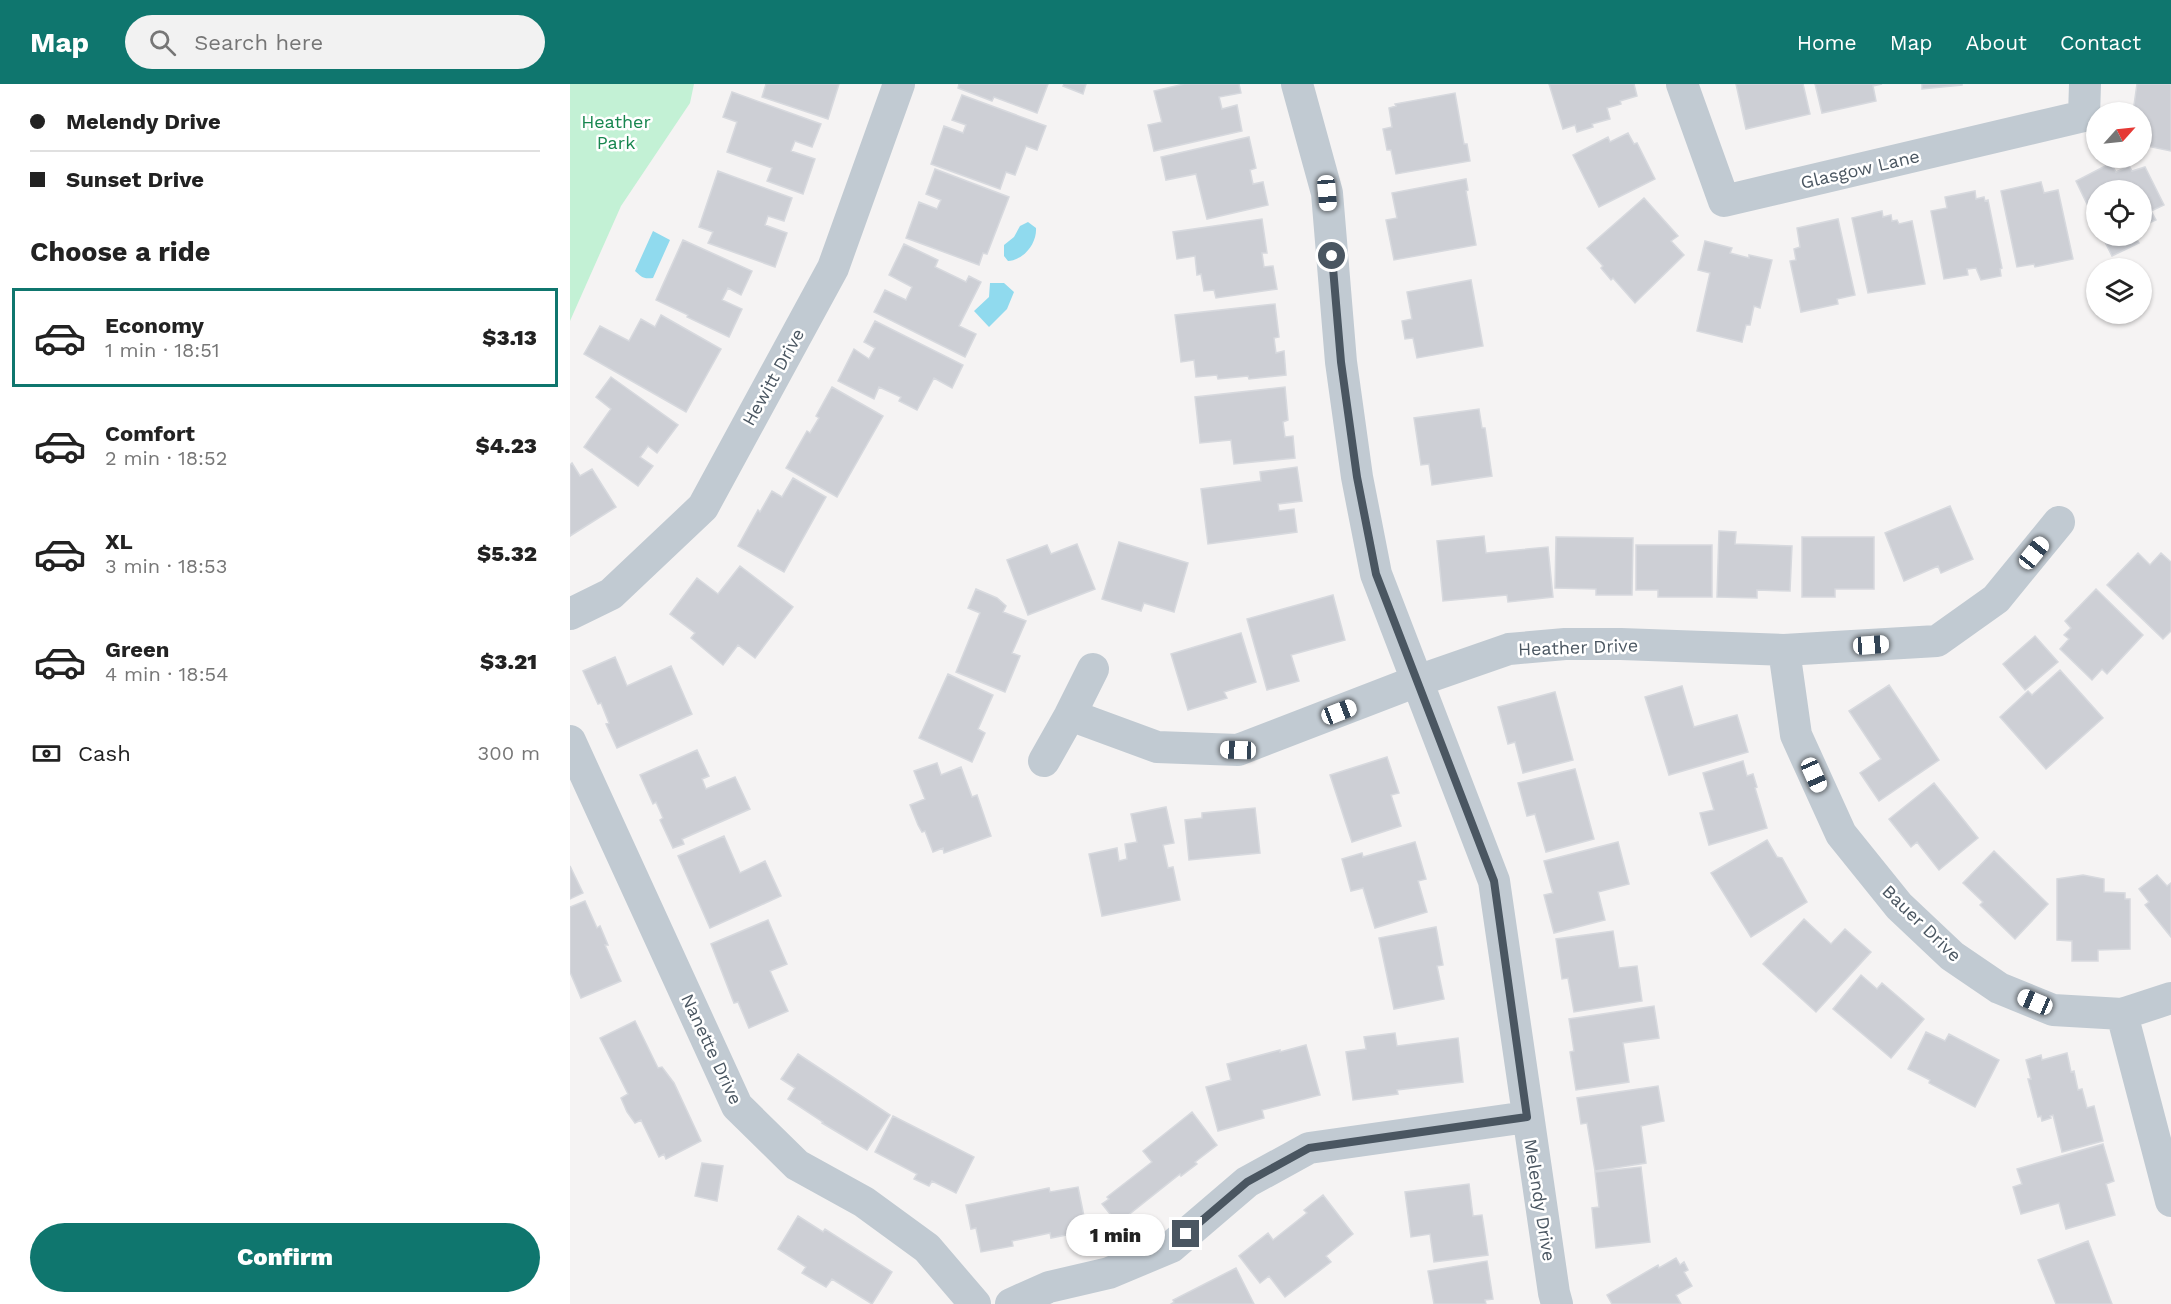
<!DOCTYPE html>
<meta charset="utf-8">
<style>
:root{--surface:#fff;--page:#f2f2f2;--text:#222;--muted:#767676;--line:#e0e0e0;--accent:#0f766e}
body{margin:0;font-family:"Work Sans",sans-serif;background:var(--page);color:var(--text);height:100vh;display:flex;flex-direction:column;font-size:22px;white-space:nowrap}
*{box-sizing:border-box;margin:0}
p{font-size:20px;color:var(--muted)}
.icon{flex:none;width:33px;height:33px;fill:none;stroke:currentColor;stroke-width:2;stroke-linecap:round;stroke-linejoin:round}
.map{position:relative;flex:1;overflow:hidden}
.drawer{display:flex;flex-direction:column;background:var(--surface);width:570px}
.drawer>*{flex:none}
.top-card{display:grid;align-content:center;height:132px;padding:0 30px;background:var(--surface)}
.needle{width:39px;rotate:63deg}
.fabs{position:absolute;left:1516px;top:18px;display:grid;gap:12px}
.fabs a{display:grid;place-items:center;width:66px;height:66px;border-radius:50%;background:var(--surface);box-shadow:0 2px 4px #0004;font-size:30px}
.end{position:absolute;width:27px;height:27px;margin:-14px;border:8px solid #4a5661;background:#fff;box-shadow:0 0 0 3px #fff}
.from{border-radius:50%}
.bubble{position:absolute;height:42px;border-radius:21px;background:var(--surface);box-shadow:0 2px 4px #0004;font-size:20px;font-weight:800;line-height:42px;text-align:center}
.car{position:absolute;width:18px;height:36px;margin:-18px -9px;border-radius:8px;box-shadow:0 0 4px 2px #0007;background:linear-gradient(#fff 24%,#345 0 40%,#fff 0 76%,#345 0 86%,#fff 0)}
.top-card b{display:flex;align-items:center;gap:21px;height:57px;font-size:22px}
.top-card b+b{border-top:2px solid var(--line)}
.top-card i{width:15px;height:15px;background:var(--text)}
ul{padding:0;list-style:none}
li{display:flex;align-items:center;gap:18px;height:99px;margin:0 12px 9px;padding:0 18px;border:3px solid transparent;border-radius:0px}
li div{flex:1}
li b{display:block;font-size:22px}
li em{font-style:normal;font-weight:800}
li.selected{border-color:var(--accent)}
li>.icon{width:54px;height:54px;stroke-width:1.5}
h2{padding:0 30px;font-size:27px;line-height:72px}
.pay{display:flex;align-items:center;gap:15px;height:66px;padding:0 30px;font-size:22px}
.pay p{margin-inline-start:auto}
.primary-button{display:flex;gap:12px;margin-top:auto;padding:12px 30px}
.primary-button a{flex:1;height:69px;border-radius:36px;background:var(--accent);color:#fff;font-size:24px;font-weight:800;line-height:69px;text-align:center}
header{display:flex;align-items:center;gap:36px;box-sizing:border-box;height:84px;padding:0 30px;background:var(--accent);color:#fff}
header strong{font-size:28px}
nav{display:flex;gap:33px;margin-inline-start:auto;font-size:21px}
.search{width:420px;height:54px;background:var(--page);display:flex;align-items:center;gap:15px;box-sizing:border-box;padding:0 21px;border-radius:33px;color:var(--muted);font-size:22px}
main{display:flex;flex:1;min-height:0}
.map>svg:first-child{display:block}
.green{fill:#c3f1d5}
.water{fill:#90daee}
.building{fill:#cdcfd5;stroke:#d7d9de;stroke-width:1.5}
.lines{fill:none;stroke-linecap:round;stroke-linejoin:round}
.street{stroke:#c1cad2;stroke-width:32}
.route{stroke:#4a5661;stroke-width:8}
.labels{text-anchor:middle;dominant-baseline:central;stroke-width:5;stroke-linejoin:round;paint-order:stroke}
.park-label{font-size:18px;fill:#17864f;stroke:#fff}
.street-label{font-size:18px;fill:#4a5661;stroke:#fff}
</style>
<header>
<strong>Map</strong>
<div class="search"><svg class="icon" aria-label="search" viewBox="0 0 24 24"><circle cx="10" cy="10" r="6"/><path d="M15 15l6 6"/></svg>Search here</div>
<nav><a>Home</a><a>Map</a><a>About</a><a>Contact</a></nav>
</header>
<main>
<section class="drawer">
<div class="top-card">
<b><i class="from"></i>Melendy Drive</b>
<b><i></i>Sunset Drive</b>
</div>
<h2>Choose a ride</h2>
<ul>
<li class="selected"><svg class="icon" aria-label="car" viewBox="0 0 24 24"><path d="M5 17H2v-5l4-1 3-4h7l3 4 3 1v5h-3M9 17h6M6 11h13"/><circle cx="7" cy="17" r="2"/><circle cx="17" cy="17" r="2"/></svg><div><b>Economy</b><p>1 min · 18:51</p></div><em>$3.13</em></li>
<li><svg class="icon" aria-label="car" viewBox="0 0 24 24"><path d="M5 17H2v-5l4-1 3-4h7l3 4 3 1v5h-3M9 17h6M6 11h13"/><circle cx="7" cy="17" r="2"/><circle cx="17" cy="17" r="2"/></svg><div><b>Comfort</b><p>2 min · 18:52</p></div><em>$4.23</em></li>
<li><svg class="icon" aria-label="car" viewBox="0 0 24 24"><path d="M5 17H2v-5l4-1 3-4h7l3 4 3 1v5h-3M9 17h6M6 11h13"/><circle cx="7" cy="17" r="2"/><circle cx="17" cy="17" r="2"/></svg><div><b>XL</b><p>3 min · 18:53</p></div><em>$5.32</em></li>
<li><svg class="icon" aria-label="car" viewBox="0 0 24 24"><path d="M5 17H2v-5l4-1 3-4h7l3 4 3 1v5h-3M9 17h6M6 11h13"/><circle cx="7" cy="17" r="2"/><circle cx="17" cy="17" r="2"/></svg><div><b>Green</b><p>4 min · 18:54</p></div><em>$3.21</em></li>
</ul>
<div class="pay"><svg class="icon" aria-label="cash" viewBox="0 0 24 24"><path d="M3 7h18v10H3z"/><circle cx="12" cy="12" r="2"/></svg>Cash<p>300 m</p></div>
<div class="primary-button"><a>Confirm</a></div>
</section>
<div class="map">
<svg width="1601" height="1220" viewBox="0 0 1601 1220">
<rect width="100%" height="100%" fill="#f5f3f3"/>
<path class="green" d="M0,0H124L120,19L51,122L0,237Z"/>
<path class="water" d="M458,138L466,144C467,159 454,176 438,177L434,172V161L444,153L450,142Z
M83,147L100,156L83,194C72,195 72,193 65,187Z
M420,199H434L444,208L437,225L419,243L404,227L419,213Z"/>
<path class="building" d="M196,0H269L258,35L192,13Z
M389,0H478L467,29L424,13L422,17L388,4Z
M494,0H516L513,10L493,2Z
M614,0H669L671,9L649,13L652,25L667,21L672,47L584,67L578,41L592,38L584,7Z
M979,0H1064L1067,12L1050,17L1051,20L1037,24L1040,35L1022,40L1023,43L1007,48L1005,41L993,45Z
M1166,0H1233L1240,30L1176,45Z
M1245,0H1312L1303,2L1306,17L1252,29Z
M1352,0H1392V1L1352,5Z
M1567,0H1601V67L1572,61L1574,49H1572V28H1563Z
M162,8L251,40L242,63L225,57L221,67L245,75L233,110L197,97L202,84L157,68L167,38L153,33Z
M885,9L894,60H897L900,77L826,90L821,66H817L813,45L822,43L819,24L826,22L825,20Z
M392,11L476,42L467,66L456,62L445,91L436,88L430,105L361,80L374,42L393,49L396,41L382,36Z
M1058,49L1064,60L1067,59L1085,95L1029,123L1003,71L1038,53L1040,58Z
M679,53L686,84L680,86L683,100L693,98L698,121L637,135L626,90L596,96L591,73Z
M1541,79L1546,88L1559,82L1562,87L1575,83L1594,121L1581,127L1586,136L1572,142V106H1527V141L1506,97Z
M365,85L439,113L417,170L413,169L409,181L336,154L349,118L367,125L371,116L356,110Z
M148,87L222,114L214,137L198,132L195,141L217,149L205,183L138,159L143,148L129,143Z
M896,95L898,106L896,107L906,161L824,176L816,136L827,134L822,109Z
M1471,98L1474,109L1488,106L1503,175L1465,183L1464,180L1447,183L1431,107Z
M1405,107L1406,115L1414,113L1415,117L1418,116L1432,184L1430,185L1431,192L1411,196L1406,184L1397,185L1398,191L1374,195L1361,127L1377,124L1375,113Z
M1074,114L1108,152L1101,157L1114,171L1065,219L1043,194L1041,196L1031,184L1033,182L1017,164Z
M1312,127L1313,133L1321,131L1322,137L1327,136L1329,140L1342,137L1355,200L1298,209L1282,134Z
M692,135L697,169H692L694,183L703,182L707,205L646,214L644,206L634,207L631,190L627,191L625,172L607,175L603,148Z
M1268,135L1285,211L1267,215L1268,220L1231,228L1220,177L1226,176L1224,165L1230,163L1227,144Z
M1532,152H1565L1569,159L1542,172Z
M113,156L182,187L171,211L158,204L152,216L172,225L159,253L117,233L118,231L86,216Z
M1135,157L1162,164L1160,169L1179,174V171L1202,176L1190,224L1184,222L1180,241H1176L1172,258L1127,247L1140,189L1128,186Z
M334,160L368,176L365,183L396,198L399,192L411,198L389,242L406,250L395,273L304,228L315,206L336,216L342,203L319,191Z
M901,196L913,262L847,274L843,254L835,255L832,237L842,235L837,208Z
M705,220L709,253L704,254L706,269L714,267L716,291L679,295L678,292L648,295L647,291L626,293L624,276L611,278L605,231Z
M91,231L151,265L116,328L14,270L30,242L59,257L71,235L85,243Z
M305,237L393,281L382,304L364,294L347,326L329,317L331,313L309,303L304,315L268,297L284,265L299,275L305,264L294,258Z
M41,293L108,341L87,369L78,362L70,373L83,382L68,402L14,363L41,325L26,313Z
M262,303L313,332L267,413L216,384L237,347L240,349L249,334L246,332Z
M715,303L718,336L713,338L715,353L723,352L725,374L664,380L661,356L630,359L625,313Z
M909,325L912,344H915L922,392L862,401L859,380L851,381L844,334Z
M2,379L10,392L22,385L46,423L0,452V381Z
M727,383L732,417L708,420L709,427L724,425L727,448L638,460L631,405L691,397L690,388Z
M223,394L256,413L214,488L168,462L188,426L190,428L202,407L212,413Z
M1380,422L1403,475L1371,489L1368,482L1334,497L1315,449Z
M1149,447L1166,448L1165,460L1222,462L1220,507L1187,506V514L1147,513Z
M914,452L916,469L978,463L983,513L938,518L937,511L873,517L867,457Z
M986,453L1063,454L1062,511H1026V505L985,504Z
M1232,453H1304V505H1265V513H1232Z
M549,458L618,479L604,528L574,519L571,527L532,515Z
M507,460L525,505L458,531L437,476L477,461L481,470Z
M1066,461H1142V513H1088V506H1066Z
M1568,469L1580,481L1591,469L1601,478V547L1593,555L1537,501Z
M170,482L223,523L185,574L168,561L153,581L121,554L125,549L100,530L127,494L148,510Z
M406,505L427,514L436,522L433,528L456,537L442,569L450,572L435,608L386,588L410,529L398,524Z
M1526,505L1573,551L1537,590L1532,585L1522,596L1490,565L1499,555L1494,551L1501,544L1495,537Z
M763,511L775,556L721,571L729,597L697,606L677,535Z
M671,549L686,598L654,608L657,614L618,626L601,570Z
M1465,552L1488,578L1455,606L1433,580Z
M45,573L57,602L101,582L122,630L47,664L36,640L39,639L31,619L28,620L13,587Z
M1490,586L1533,634L1476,685L1430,633L1458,607L1462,611Z
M378,590L423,611L408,645L415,649L402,678L349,654Z
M1319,601L1369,676L1309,717L1290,689L1311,675L1279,627Z
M1112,602L1124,643L1167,631L1178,668L1099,691L1075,613Z
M985,608L1003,676L953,689L945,658L938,660L928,623Z
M127,666L139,692L132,695L136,705L165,693L180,725L112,755L114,760L103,764L90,736L93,734L86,718L83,720L70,691Z
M817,673L829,709L821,711L831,742L782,758L760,691Z
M1173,677L1177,692L1183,690L1187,703L1185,704L1197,744L1139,761L1130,729L1144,726L1133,689Z
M367,679L371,691L391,683L402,713L407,711L421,752L374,769L373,764L363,768L355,747L352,748L348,741L340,721L355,715L344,687Z
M1005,685L1024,755L976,768L965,730L957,732L948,699Z
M1364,699L1408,754L1369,786L1347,758L1341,763L1319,735Z
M596,723L604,759L593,761L598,784L603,783L610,816L532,832L519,770L547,764L549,777L557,775L555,760L567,758L561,730Z
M685,724L690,769L619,776L615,736L632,734V729Z
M154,752L170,789L195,777L211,812L140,844L108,772Z
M1197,756L1207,773L1212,774L1237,818L1181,853L1141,789Z
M845,758L856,795L848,797L857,828L805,844L793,804L781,807L772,775L792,769L793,773Z
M1048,758L1059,800L1028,808L1035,836L984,849L974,811L983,809L974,777Z
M1424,767L1478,820L1445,855L1410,821L1413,818L1393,799Z
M0,782L13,809L0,815Z
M1513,791L1534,795V808L1555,809V815H1560V865L1528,866V877H1502V857L1487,856V795Z
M1587,791L1597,802L1601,799V853L1575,821L1579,818L1569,805Z
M15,817L27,844L30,842L38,861H35L51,897L11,914L0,888V823Z
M1234,835L1261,860L1275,845L1301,868L1246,928L1193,880Z
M198,836L217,880L200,887L218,927L179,944L168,918L164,919L141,860Z
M866,843L873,881L867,882L874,915L824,925L809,854Z
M1043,847L1049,884L1067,882L1072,917L1004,928L998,894L992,895L986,855Z
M1291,891L1307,905L1312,899L1354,935L1321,974L1263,925Z
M1084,922L1089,954L1053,959L1059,998L1006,1006L1000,968L1004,967L999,935Z
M65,937L88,984L92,983L104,999L131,1057L96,1075L94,1070L89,1073L71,1036L65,1039L57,1028L51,1014L58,1010L30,954Z
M1356,948L1375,957L1379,950L1429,976L1405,1023L1359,999L1360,996L1338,985Z
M825,949L827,962L888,954L893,998L827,1006L828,1010L783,1016L776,968L796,965L794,953Z
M736,961L750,1011L692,1026L694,1034L648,1047L636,1003L661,996L657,980L710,966V968Z
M1497,969L1501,988L1504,987L1508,1006L1512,1005L1517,1024L1524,1022L1533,1057L1492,1068L1483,1031L1480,1032L1481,1034L1472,1037L1471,1032L1468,1033L1458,995H1461L1456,976L1471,971L1472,976Z
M228,970L320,1031L297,1066L252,1039L253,1038L218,1015L225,1004L211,995Z
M1088,1002L1094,1037L1071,1042L1076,1079L1025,1087L1017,1039L1011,1040L1007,1014Z
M622,1028L647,1061L625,1078L627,1080L611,1092L610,1090L552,1136L548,1132L544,1135L532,1120L539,1115L537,1113L582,1078L573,1067Z
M323,1032L404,1073L386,1109L362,1097L359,1102L344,1095L347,1090L305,1068Z
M1533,1060L1544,1097L1536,1100L1545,1131L1496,1145L1489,1119L1451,1130L1443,1103L1452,1100L1447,1085Z
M132,1079L153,1082L147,1117L125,1112Z
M1071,1083L1080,1158L1026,1164L1022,1124L1029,1123L1025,1088Z
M899,1100L903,1132L912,1131L918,1171L864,1178L860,1150L841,1153L835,1108Z
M508,1103L517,1147L481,1154L480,1149L442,1157L443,1162L411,1168L406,1144L401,1145L396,1121L479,1104L480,1108Z
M753,1111L783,1150L756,1172L761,1178L715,1213L699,1192L690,1199L669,1172L698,1149L703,1156L737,1129L734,1126Z
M228,1132L253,1148L255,1145L322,1188L302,1220L262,1195L256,1203L232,1189L236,1183L208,1165Z
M1518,1157L1542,1220H1486L1468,1176Z
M1106,1174L1110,1181L1114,1178L1118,1186L1114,1188L1122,1202L1106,1211L1111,1220H1042L1037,1211L1088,1181L1089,1184Z
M917,1177L923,1215L915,1216L916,1220H864L858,1187Z
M666,1184L684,1220H601L604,1218L603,1216Z"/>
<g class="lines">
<path class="street" d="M727,0L757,109L771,278L787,393L806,490L924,797L984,1209L987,1220
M1112,0L1154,117L1514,32L1515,0
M0,530L41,510L133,423L263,184L329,0
M1214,566L1226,651L1271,750L1329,822L1382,872L1429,904L1483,926L1552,930L1601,914
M500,631L523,585
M0,657L167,1022L227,1081L294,1118L357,1164L405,1220
M474,677L500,631L587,663L668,666L847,597L939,565L995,560H1051L1214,566L1367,557L1426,515L1489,438
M1552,930L1601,1117
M441,1220L479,1203L539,1189L601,1163L677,1098L739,1064L957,1033"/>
</g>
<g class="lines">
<path class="route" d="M616,1150L677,1098L739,1064L957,1033L924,797L806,490L787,393L771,278L762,172"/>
</g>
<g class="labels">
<g class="park-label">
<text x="46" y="37">Heather<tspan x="46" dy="21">Park</tspan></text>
</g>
<g class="street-label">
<text transform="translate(1290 85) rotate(-13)">Glasgow Lane</text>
<text transform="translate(203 293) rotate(-61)">Hewitt Drive</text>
<text transform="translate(1008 563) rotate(-2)">Heather Drive</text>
<text transform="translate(1352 839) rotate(44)">Bauer Drive</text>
<text transform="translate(142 965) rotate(65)">Nanette Drive</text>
<text transform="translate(970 1116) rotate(81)">Melendy Drive</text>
</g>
</g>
</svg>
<div class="fabs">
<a><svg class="needle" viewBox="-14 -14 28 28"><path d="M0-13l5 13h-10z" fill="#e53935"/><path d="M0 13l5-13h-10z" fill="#767676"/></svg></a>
<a><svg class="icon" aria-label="locate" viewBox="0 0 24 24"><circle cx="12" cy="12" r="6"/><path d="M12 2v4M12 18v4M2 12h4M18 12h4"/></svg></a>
<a><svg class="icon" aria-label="layers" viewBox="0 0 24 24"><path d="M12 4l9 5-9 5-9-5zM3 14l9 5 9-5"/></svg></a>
</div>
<i class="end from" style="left:762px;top:172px"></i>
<i class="end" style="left:616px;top:1150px"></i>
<div class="bubble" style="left:496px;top:1130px;width:99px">1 min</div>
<i class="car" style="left:757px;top:109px;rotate:175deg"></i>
<i class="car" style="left:1464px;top:469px;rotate:39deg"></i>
<i class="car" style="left:1301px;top:561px;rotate:86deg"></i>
<i class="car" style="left:769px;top:628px;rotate:69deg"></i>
<i class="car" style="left:668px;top:666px;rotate:272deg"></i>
<i class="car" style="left:1244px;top:691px;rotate:156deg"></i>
<i class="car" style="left:1465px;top:918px;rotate:293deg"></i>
</div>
</main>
